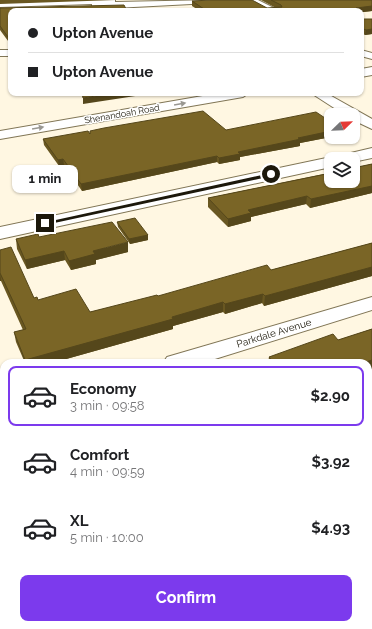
<!DOCTYPE html>
<meta charset="utf-8">
<style>
:root{--surface:#fff;--page:#f2f2f2;--text:#202124;--muted:#757577;--line:#e0e0e0;--accent:#7c3aed}
body{margin:0;font-family:Raleway,sans-serif;background:var(--page);color:var(--text);height:100vh;display:flex;flex-direction:column;font-size:15px;white-space:nowrap}
*{box-sizing:border-box;margin:0}
p{font-size:13px;color:var(--muted)}
.icon{flex:none;width:22px;height:22px;fill:none;stroke:currentColor;stroke-width:2;stroke-linecap:round;stroke-linejoin:round}
.map{position:relative;flex:1;overflow:hidden}
.side{position:absolute;left:0px;top:359px;width:372px;height:270px;display:flex;flex-direction:column;background:var(--surface);border-radius:12px 12px 0 0;box-shadow:0 1px 3px #0004}
.side>*{flex:none}
.banner{position:absolute;left:8px;top:8px;width:356px;height:88px;border-radius:8px;box-shadow:0 1px 3px #0004;display:grid;align-content:center;height:88px;padding:0 20px;background:var(--surface)}
.needle{width:26px;rotate:67deg}
.tools{position:absolute;left:324px;top:108px;display:grid;gap:8px}
.tools a{display:grid;place-items:center;width:36px;height:36px;border-radius:8px;background:var(--surface);box-shadow:0 1px 3px #0004;font-size:20px}
.end{position:absolute;width:18px;height:18px;margin:-9px;border:5px solid #1c180b;background:#fff;box-shadow:0 0 0 2px #fff}
.from{border-radius:50%}
.bubble{position:absolute;height:28px;border-radius:8px;background:var(--surface);box-shadow:0 1px 3px #0004;font-size:13px;font-weight:700;line-height:28px;text-align:center}
.banner b{display:flex;align-items:center;gap:14px;height:38px;font-size:15px}
.banner b+b{border-top:1px solid var(--line)}
.banner i{width:10px;height:10px;background:var(--text)}
ul{padding:7px 0 0;list-style:none}
li{display:flex;align-items:center;gap:12px;height:60px;margin:0 8px 6px;padding:0 12px;border:2px solid transparent;border-radius:8px}
li div{flex:1}
li b{display:block;font-size:15px}
li em{font-style:normal;font-weight:700}
li.current{border-color:var(--accent)}
li>.icon{width:36px;height:36px;stroke-width:1.5}
.primary-button{display:flex;gap:8px;margin-top:auto;padding:8px 20px}
.primary-button a{flex:1;height:46px;border-radius:8px;background:var(--accent);color:#fff;font-size:16px;font-weight:700;line-height:46px;text-align:center}
.map>svg:first-child{display:block}
.lines{fill:none;stroke-linecap:round;stroke-linejoin:round}
.minor-casing{stroke:#817656;stroke-width:2}
.tertiary-casing{stroke:#817656;stroke-width:2}
.minor{fill:#fff;fill-rule:evenodd}
.tertiary{fill:#fff;fill-rule:evenodd}
.wall{fill:#695721}
.shaded-wall{fill:#55471b}
.building{fill:#7a6526;stroke:#55471b}
.oneway{fill:#999791}
.route{fill:#1c180b}
.labels{text-anchor:middle;dominant-baseline:central;stroke-width:3;stroke-linejoin:round;paint-order:stroke}
.far-street-label{font-size:9px;fill:#1c180b;stroke:#fff}
.street-label{font-size:10px;fill:#1c180b;stroke:#fff}
</style>
<div class="map">
<svg width="372" height="629" viewBox="0 0 372 629">
<rect width="100%" height="100%" fill="#fff7e2"/>
<g class="lines">
<defs>
<path id="minor" d="M47,0H115V2L215,0L211,3L95,9L92,8V4L0,7V1Z
M246,0H258L280,11H267Z
M0,50H11V56H0Z
M361,50L372,53V59L361,56Z
M372,67V75L361,77V69Z
M220,93H249L243,97L0,139V131Z
M311,93H326L372,119V129L353,120V115H345Z
M372,297V310L202,363H163L167,357Z
M0,403L4,404V434L0,433Z
M368,611L372,612V629H335L337,625H368Z
M53,625H88L90,629H54Z"/>
<path id="tertiary" d="M372,148V158L353,162V159H331V167L0,239V227L331,157L336,158L338,156Z"/>
</defs>
<use href="#minor" class="minor-casing"/>
<use href="#tertiary" class="tertiary-casing"/>
<use href="#minor" class="minor"/>
<use href="#tertiary" class="tertiary"/>
</g>
<path class="wall" d="M0,0H116L0,4Z
M261,0H372V11L363,12L362,15L361,16V11H200L192,6V1L267,8H276Z
M0,8L11,11V45L0,30Z
M361,19H372V34L365,35L361,33Z
M331,122V137L300,143V146L240,157V160L219,164L217,162L82,191L64,165L59,166L44,145L43,139L90,133L226,130Z
M372,164V193L310,208L306,204L251,217V221L228,227L208,207V198Z
M117,222L148,235V240L130,244L118,227Z
M39,237L128,252L96,260V264L71,270L65,260L27,269L17,249L16,239Z
M372,243V276L264,306L262,303L225,314L223,312L173,326V329L52,363H25L16,342L14,332L23,330L1,281H0V250L34,298L38,300L90,312L271,270Z
M372,329V369L368,371V363H268L269,357L338,340Z
M368,372L372,375V411L369,412H368Z
M126,625H172L163,629H127Z"/>
<path class="shaded-wall" d="M372,6V11L363,12L362,15L361,16V11L356,8Z
M372,29V34L365,35L366,30Z
M115,93H155L83,104V98Z
M331,131V137L300,143V146L240,157V160L219,164V158L238,152L298,138Z
M217,156V162L82,191L81,184Z
M63,159L64,165L59,166L58,160Z
M372,186V193L310,208L311,199Z
M307,196L306,204L251,217V221L228,227V219L248,210Z
M148,235V240L130,244L129,239Z
M128,242V252L96,260V264L71,270L69,261L93,251Z
M64,251L65,260L27,269L25,260Z
M372,267V276L264,306L265,296Z
M0,274L1,281H0Z
M263,294L262,303L225,314V304Z
M223,302V312L173,326V329L52,363H26L25,360Z
M372,360V369L368,371V363H363Z
M371,402H372V411L369,412Z
M372,535V544L368,546V537Z
M149,625H172L163,629H140Z"/>
<path class="building" d="M211,0H252L267,8L282,7L281,5L271,0H372V6L356,8L363,11L361,12V11H207L192,1Z
M124,5L127,11H11V41L0,26V8Z
M361,19H372V29L366,30L361,28Z
M82,93H115L83,98Z
M203,111L226,130L316,112L331,122V131L298,138L301,139L238,152L240,154L219,158L217,156L81,184L63,159L58,160L43,139L88,131L90,134V131L104,128Z
M372,164V186L311,199L307,196L248,210L251,213L228,219L208,198L331,173V181H353V168Z
M135,218L148,235L129,239L117,222Z
M112,222L128,242L93,251L95,254L69,261L64,251L25,260L16,239L38,234L39,237Z
M372,243V267L265,296L263,294L225,304L223,302L172,317L173,319L25,360L14,332L26,329L0,273V250L11,247L34,298L37,297L38,300L76,289L90,312L157,295L158,296L267,265L271,270Z
M372,329V360L363,363H274L269,357L333,334L338,340Z
M368,372L372,375V402H371L368,399Z
M372,468V535L368,537V470Z
M129,625H149L140,629H131Z"/>
<defs><path id="oneway-solid" d="M-6-.8H1V-3.2L6.5 0L1 3.2V.8H-6Z"/></defs>
<g class="oneway">
<use href="#oneway-solid" transform="translate(180 104) rotate(-10)"/>
<use href="#oneway-solid" transform="translate(38 128) rotate(-10)"/>
</g>
<path class="route" d="M271,173L272,176L45,225L42,223Z"/>
<g class="labels">
<g class="far-street-label">
<text transform="translate(122 114) rotate(-10)">Shenandoah Road</text>
</g>
<g class="street-label">
<text transform="translate(274 333) rotate(-17)">Parkdale Avenue</text>
</g>
</g>
</svg>
<div class="tools">
<a><svg class="needle" viewBox="-14 -14 28 28"><path d="M0-13l5 13h-10z" fill="#e53935"/><path d="M0 13l5-13h-10z" fill="#757577"/></svg></a>
<a><svg class="icon" aria-label="layers" viewBox="0 0 24 24"><path d="M12 4l9 5-9 5-9-5zM3 14l9 5 9-5"/></svg></a>
</div>
<i class="end from" style="left:271px;top:174px"></i>
<i class="end" style="left:45px;top:223px"></i>
<div class="bubble" style="left:12px;top:165px;width:66px">1 min</div>
<div class="banner">
<b><i class="from"></i>Upton Avenue</b>
<b><i></i>Upton Avenue</b>
</div>
<section class="side">
<ul>
<li class="current"><svg class="icon" aria-label="car" viewBox="0 0 24 24"><path d="M5 17H2v-5l4-1 3-4h7l3 4 3 1v5h-3M9 17h6M6 11h13"/><circle cx="7" cy="17" r="2"/><circle cx="17" cy="17" r="2"/></svg><div><b>Economy</b><p>3 min · 09:58</p></div><em>$2.90</em></li>
<li><svg class="icon" aria-label="car" viewBox="0 0 24 24"><path d="M5 17H2v-5l4-1 3-4h7l3 4 3 1v5h-3M9 17h6M6 11h13"/><circle cx="7" cy="17" r="2"/><circle cx="17" cy="17" r="2"/></svg><div><b>Comfort</b><p>4 min · 09:59</p></div><em>$3.92</em></li>
<li><svg class="icon" aria-label="car" viewBox="0 0 24 24"><path d="M5 17H2v-5l4-1 3-4h7l3 4 3 1v5h-3M9 17h6M6 11h13"/><circle cx="7" cy="17" r="2"/><circle cx="17" cy="17" r="2"/></svg><div><b>XL</b><p>5 min · 10:00</p></div><em>$4.93</em></li>
</ul>
<div class="primary-button"><a>Confirm</a></div>
</section>
</div>
